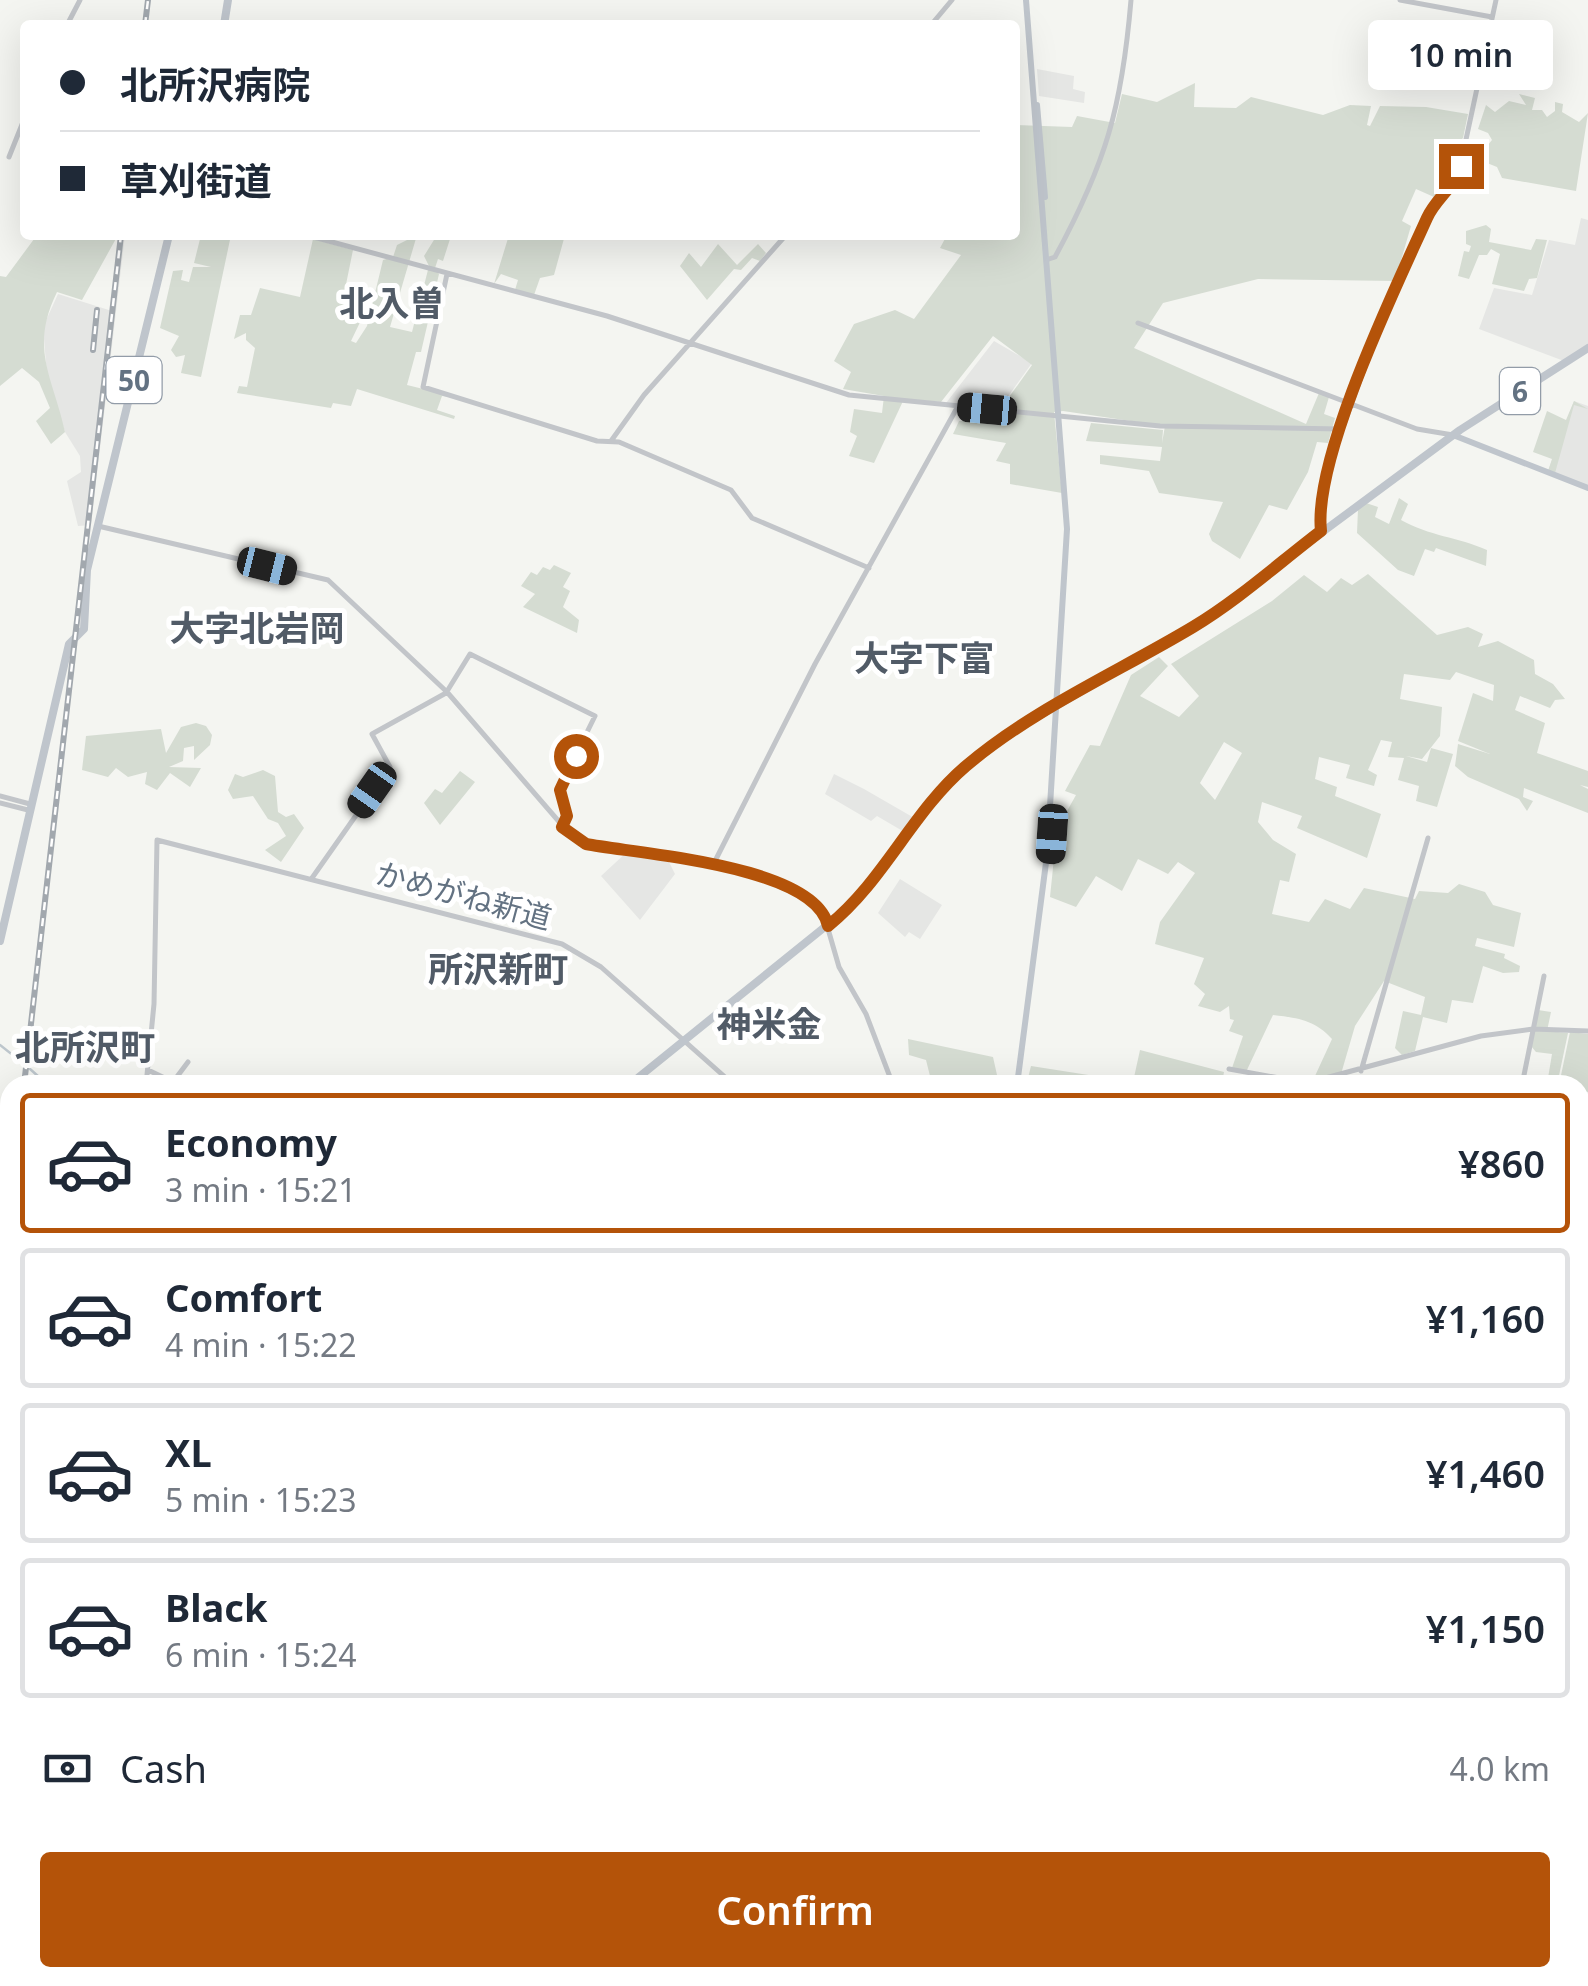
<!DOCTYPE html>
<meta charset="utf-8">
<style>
:root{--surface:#fff;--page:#f6f6f7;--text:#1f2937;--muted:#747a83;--line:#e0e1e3;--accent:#b45309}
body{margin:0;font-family:"Noto Sans","Noto Sans JP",sans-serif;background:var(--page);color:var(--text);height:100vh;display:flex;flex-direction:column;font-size:38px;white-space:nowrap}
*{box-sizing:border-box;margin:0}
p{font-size:32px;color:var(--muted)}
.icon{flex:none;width:55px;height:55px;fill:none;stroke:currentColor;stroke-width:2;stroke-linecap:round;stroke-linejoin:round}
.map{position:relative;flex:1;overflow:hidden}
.panel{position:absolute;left:0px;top:1075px;width:1590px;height:912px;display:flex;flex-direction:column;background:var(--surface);border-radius:30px 30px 0 0;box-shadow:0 10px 40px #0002}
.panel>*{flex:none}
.guide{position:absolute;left:20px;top:20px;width:1000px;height:220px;border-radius:10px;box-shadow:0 10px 40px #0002;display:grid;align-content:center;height:220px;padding:0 40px;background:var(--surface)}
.end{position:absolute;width:45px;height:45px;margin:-22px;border:12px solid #b45309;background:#fff;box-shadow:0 0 0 5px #fff}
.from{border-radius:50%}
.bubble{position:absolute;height:70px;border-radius:10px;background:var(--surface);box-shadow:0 10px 40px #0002;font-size:32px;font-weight:600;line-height:70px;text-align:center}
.car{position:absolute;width:30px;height:60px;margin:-30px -15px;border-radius:12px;box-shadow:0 0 8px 2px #0007;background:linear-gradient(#222 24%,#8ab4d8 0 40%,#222 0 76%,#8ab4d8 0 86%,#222 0)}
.guide b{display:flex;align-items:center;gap:35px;height:95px;font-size:38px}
.guide b+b{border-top:2px solid var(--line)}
.guide i{width:25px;height:25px;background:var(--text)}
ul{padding:18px 0 0;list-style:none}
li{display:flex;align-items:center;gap:30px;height:140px;margin:0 20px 15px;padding:0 20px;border:5px solid var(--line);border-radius:10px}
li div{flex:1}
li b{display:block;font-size:38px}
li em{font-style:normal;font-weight:600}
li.on{border-color:var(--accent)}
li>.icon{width:90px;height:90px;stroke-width:1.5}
.pay{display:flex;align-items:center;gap:25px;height:110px;padding:0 40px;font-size:38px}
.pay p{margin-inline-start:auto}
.button{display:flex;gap:20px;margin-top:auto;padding:20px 40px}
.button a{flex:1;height:115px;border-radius:10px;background:var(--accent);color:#fff;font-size:40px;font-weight:600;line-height:115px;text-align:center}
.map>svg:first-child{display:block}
.built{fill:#e5e6e4}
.green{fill:#d5dcd2;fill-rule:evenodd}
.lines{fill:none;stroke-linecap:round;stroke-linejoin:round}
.stream{stroke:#bdc6cc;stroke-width:2.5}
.river{stroke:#bdc6cc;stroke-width:6}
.tertiary-tunnel{stroke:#d0d4d5;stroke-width:5;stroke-dasharray:5 2.5;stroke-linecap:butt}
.tertiary{stroke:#c2c5c9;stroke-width:5}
.secondary{stroke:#bfc5cc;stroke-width:6}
.primary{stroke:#bfc5cc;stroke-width:8}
.trunk{stroke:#bfc5cc;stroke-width:9}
.rail-casing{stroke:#a2a8ae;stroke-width:6}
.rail{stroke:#fff;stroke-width:2.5;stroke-dasharray:8;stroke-linecap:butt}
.route{stroke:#b45309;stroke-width:12}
.labels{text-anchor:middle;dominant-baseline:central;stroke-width:10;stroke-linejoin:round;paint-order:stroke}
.shield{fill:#fff;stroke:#929ca8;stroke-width:2.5}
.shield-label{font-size:28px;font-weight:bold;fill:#637282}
.street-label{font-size:30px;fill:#637282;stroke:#fff}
.quarter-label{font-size:35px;font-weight:bold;fill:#515b67;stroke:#fff}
</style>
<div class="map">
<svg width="1588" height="1986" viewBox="0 0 1588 1986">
<rect width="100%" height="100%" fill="#f4f5f1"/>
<path class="built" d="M1037,69L1074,76L1073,89L1085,92L1084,103L1039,96Z
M1581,218L1588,220V346L1564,361L1479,329L1494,288L1532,295L1549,240L1575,245Z
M118,235H125L91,525L78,526L67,481L81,472L80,456L65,432L47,375L43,327L58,294L112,311Z
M994,341L1032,363L999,409L946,403Z
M1574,401L1588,406V486L1548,471Z
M834,774L864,789L916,819L906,833L877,816L871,821L825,794Z
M628,851L667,858L675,874L640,920L601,876Z
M900,879L942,905L920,939L909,932L905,937L878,913Z
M1078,1978H1213L1240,1986H1075Z"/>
<path class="green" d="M1195,83L1194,107L1236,108L1251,97L1323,115L1350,105L1371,106L1367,125L1370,126L1380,106L1426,107L1468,114L1463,138L1456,145L1455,177L1434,197L1416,189L1402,221L1411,226L1395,281L1258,279L1163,303L1134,348L1306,424L1319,393L1329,397L1324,414L1335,418L1328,443L1317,442L1308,472L1287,510L1269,505L1240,559L1212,541L1209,534L1223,502L1159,493L1149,471L1100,464V455L1160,461L1162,447L1086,441L1091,423L1163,430L1162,443L1165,426L1063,411L1054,412L1062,493L1010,484V464L996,461L1006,443L953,434L959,421H992L1032,365L993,336L941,402L904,399L874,463L849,456L857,436L850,432L854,409L882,413L884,396L843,389L851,372L834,361L854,324L895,310L914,319L961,255L940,248L947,235H1015V125L1072,127L1077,116L1115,123L1122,94L1157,102Z
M1519,94L1535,98L1532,110H1542L1547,117L1555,111V102L1563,104L1562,112L1579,122L1588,113L1576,191L1502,178L1497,167L1487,163L1478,171L1463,165L1466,149L1475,143L1487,146L1492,140L1488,133L1478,129L1486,105L1495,112L1509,101L1526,105Z
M1486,225L1491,229L1489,242L1531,250L1536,239L1547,240L1537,278L1529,279L1524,291L1492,284L1500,254L1491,249L1487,255H1479L1469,279L1458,276L1464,251L1469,252L1471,246L1466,244V231Z
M37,235H118L82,300L57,292C29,349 53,377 65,432L51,444L36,421L50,408L39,382L22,368L0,386V276L6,277Z
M201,235H231L201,377L181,373L185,355L176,357L171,350L179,336L160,328L173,271L183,270L181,280L189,282L193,267H211L194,263Z
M417,235L390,327L412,332L429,266L424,256L437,235L450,239L443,261L438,259L435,268L439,274L421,352H416L407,385L460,398L442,396L437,410L455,416L454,419L357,389L351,406L333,403L331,408L237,393L239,386L247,387L255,348L246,340V333L234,339L240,315H251L260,288L300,297L313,239L353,250L342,304L352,309L355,297L361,298L359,311L364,314L351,341L356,343L367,326L383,260L393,257L397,245Z
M509,235H565L554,275L540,278L534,295L515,290L518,280L501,274L494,284Z
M718,244L737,265L758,244L766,253L760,261L752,258L741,270L734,269L707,300L680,266L689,253L701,267Z
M1574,401L1588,409L1574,405L1555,473L1548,471L1552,459L1533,452L1547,411L1566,420Z
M1399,498L1408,504L1401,520C1429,536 1458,537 1487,550L1486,566L1436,548L1434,552L1425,549L1414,576L1398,570L1357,533L1358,509L1366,503L1378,507L1375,517L1389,524Z
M554,565L571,573L563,587L570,591L563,607L579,620L577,633L523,607L535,594L521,586L531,572L537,575L543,567L550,570Z
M1368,574L1437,635L1468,627L1483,634L1478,647L1498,641L1534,660L1535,674L1553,684L1565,699L1555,700L1550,708L1520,696L1515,710L1545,723L1537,753L1588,771V787L1580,785L1588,789V813L1524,788L1523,797L1533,801L1527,811L1519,799L1468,777L1455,766L1458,744L1490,754L1458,741L1473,693L1493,701L1494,685L1456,672L1450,680L1404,674L1400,699L1442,707L1440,736L1422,759L1406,756L1427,762L1431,748L1453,754L1437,807L1416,801L1419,786L1398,780L1404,758L1388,757L1392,742L1381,740L1368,770L1377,775L1374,786L1346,778L1350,765L1319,757L1315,779L1337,787L1335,796L1381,814L1367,858L1297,828L1302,816L1262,802L1258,822L1273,840L1296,854L1289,882L1280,880L1272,914L1309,922L1325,899L1350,909L1364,888L1415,899L1419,891L1448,893L1459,884L1485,892L1493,905L1521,913L1514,947L1477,938L1475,946L1505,954L1504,958L1520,966L1519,972L1503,973L1483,966L1473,1003L1452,1000L1447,1023L1423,1017L1415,1051L1402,1055L1395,1048L1403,1011L1421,1015L1425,997L1384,981L1355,1026L1341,1074L1315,1076L1332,1039C1315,1020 1298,1018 1273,1015L1246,1072L1232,1068L1243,1036L1229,1031L1234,1020L1230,1019L1229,1006L1220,1012L1198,1006L1205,994L1194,984L1204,958L1155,944L1160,922L1195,873L1178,862L1168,874L1138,859L1122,891L1096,876L1076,907L1050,897L1057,829L1076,795L1065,791L1090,745L1100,746L1131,675L1159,657L1168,666L1140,696L1179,717L1199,696L1171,664L1272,601L1304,575L1327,592L1341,578L1352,585ZM1224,742L1242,753L1215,800L1200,783Z
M196,723L206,726L212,735L210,745L194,760V746L184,748L183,761L169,767L201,768L190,787L170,773L157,790L145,784L147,772L128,777L116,768L108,777L82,770L86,736L161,729L166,753L181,727Z
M263,770L275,776L278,812L286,817L294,814L304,828L281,862L265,850L286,836L278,823L268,819L253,796L233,799L228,790L235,774L243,777Z
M460,771L475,782L440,825L424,803L435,789L442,793Z
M1538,1010L1551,1012L1547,1031L1568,1033L1557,1085L1547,1084L1552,1054L1536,1052L1531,1046Z
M1570,1032L1588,1034V1092L1580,1091V1085H1559Z
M908,1039L993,1057L997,1075L1027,1082L1031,1066L1133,1082L1140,1050L1224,1072L1222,1083L1234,1085H992L930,1076L926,1060L909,1055Z
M1580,1316L1588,1319V1460L1580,1459V1368L1585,1366L1580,1364Z
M95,1978H301L303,1979L294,1986H107Z"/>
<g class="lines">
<path class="stream" d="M0,1045L24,1064
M30,1069L48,1085
M1580,1271H1588"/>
<path class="river" d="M0,1978L19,1986"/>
<path class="tertiary-tunnel" d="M0,1349L10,1347"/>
<path class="tertiary" d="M1400,0L1492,17
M67,25L80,0
M931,25L952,0
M9,157L25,117
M306,235L607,316L849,395L1160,426L1341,429
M1049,259L1055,257C1106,163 1122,107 1131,0
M447,274L423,387L597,441L619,442L731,490L752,518L869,568
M1138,323L1417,429L1453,435
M611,441L644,395L786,235
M98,526L328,580L447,692L574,839L750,873L803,897L824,915L839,967L866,1014L893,1085
M1321,531L1322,485L1388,303L1429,213L1459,172L1496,0
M0,796L30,804
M0,803L28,810
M713,865L815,664L958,406
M312,878L390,767L372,734L446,693L470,654L595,716L560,787L567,816L562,827
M1229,1069L1307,1083L1481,1036L1533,1029L1588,1031
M148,1070L173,1082L188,1062
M1361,1071L1428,838
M146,1085L154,1004L157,840L562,944L601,967L734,1085
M1522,1085L1544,976
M1580,1197L1588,1195
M1580,1287L1588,1288
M1580,1461L1588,1463
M0,1521L10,1516
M0,1673L10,1677
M0,1851L10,1765
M0,1864L7,1824
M530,1978L547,1986
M924,1978L952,1986
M777,1986L779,1978
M1074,1986L1077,1978
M1302,1986L1303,1978"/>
<path class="secondary" d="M1037,105L1045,197
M1453,435L1588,488
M1017,1085L1047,855L1067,529L1026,0
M880,1986L882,1978"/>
<path class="primary" d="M224,25L228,0
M0,941L69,644L84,629L87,570L169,235
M629,1085L857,901L940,792L976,758L1023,725L1201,622L1460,430L1588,348
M0,1108L10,1110
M1580,1858L1588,1860
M299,1986L310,1978"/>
<path class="trunk" d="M0,1917L10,1924
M85,1978L97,1986"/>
<defs>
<path id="rail" d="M145,25L148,0
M93,350L97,310
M24,1085L121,235
M0,1308L10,1219"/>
</defs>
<use href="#rail" class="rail-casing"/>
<use href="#rail" class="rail"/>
</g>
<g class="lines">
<path class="route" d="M576,756L560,790L567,816L562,827L586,844C638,854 815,865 828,926C884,881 912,812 966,766C1033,709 1118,672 1193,627C1238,600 1279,563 1321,531C1313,458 1395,289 1427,218C1436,198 1455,187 1461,166"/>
</g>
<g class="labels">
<g class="shield">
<rect x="106.5" y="357" width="55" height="46" rx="8"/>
<rect x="1500" y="368" width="40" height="46" rx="8"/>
</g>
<g class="shield-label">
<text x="134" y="380">50</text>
<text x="1520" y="391">6</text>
</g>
<g class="street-label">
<text transform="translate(464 895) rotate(15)">かめがね新道</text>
</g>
<g class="quarter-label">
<text x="392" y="302">北入曽</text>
<text x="257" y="627">大字北岩岡</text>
<text x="924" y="657">大字下富</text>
<text x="498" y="968">所沢新町</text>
<text x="769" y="1023">神米金</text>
<text x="85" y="1046">北所沢町</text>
</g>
</g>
</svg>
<i class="end from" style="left:576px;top:756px"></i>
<i class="end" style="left:1461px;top:166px"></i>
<div class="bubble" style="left:1368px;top:20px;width:185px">10 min</div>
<i class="car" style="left:987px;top:409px;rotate:275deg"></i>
<i class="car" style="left:267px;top:566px;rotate:104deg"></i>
<i class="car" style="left:372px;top:790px;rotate:215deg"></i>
<i class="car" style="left:1052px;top:834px;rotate:184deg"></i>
<div class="guide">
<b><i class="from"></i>北所沢病院</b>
<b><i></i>草刈街道</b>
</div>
<section class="panel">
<ul>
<li class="on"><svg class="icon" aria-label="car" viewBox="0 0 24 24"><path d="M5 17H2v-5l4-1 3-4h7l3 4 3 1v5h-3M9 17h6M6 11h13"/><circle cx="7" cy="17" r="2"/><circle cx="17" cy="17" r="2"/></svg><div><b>Economy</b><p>3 min · 15:21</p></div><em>¥860</em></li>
<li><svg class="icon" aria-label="car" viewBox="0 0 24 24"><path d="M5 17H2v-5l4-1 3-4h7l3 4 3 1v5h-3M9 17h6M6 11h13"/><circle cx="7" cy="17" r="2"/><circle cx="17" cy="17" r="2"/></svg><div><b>Comfort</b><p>4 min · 15:22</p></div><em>¥1,160</em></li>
<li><svg class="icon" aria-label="car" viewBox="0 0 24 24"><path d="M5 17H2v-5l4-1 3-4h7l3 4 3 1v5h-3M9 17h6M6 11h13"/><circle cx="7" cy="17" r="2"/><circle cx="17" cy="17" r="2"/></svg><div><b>XL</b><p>5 min · 15:23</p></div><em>¥1,460</em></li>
<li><svg class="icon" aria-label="car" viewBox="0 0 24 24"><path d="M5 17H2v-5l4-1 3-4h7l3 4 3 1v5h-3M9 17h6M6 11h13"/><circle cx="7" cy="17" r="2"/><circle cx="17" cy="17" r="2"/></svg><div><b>Black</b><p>6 min · 15:24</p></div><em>¥1,150</em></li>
</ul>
<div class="pay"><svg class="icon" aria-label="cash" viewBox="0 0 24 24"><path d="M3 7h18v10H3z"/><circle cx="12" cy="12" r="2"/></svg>Cash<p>4.0 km</p></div>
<div class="button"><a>Confirm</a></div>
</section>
</div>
